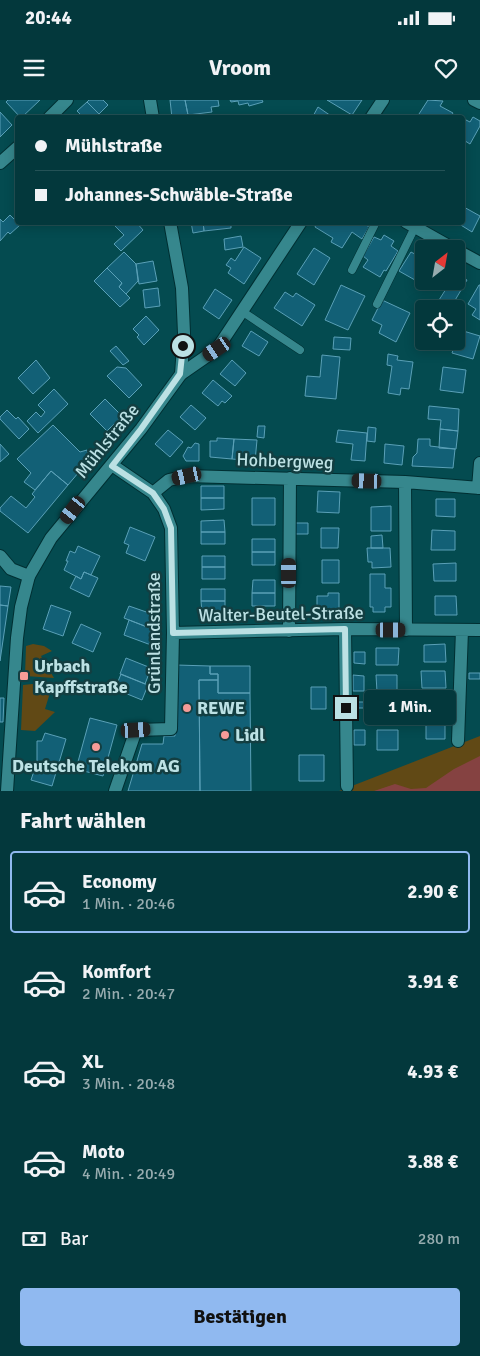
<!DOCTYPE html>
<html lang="de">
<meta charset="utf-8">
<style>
:root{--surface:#03383c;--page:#0d3f43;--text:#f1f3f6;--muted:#97acaf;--line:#245256;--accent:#90b9f0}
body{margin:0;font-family:Signika,sans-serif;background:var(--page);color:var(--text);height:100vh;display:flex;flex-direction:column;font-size:19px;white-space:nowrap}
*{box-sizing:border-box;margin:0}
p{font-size:16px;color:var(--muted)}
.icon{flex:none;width:28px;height:28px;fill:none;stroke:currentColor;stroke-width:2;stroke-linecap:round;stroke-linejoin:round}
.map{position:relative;height:691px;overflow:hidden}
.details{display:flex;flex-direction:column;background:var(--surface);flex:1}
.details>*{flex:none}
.guide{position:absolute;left:15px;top:15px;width:450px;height:110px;border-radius:5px;box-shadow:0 2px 12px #0003,0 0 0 1px var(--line);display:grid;align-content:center;height:110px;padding:0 20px;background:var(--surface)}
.needle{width:32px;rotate:31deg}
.fabs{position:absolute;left:415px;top:140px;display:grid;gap:10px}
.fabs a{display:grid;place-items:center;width:50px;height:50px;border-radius:5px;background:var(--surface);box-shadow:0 2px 12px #0003,0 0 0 1px var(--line);font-size:25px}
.end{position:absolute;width:22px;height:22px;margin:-11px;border:6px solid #bce1e4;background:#111;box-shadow:0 0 0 2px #111}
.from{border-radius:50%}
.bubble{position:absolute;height:35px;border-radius:5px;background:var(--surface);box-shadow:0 2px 12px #0003,0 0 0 1px var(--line);font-size:16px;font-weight:800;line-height:35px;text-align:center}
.car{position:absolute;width:15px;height:30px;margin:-15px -8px;border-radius:6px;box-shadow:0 0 4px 1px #0007;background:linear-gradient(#222 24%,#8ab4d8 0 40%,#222 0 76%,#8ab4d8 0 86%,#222 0)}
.guide b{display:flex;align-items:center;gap:18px;height:48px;font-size:19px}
.guide b+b{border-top:1px solid var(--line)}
.guide i{width:12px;height:12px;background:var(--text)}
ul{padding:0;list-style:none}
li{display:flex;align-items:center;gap:15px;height:82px;margin:0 10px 8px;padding:0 10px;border:2px solid transparent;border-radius:5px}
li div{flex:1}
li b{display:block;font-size:19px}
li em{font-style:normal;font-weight:800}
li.current{border-color:var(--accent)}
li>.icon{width:45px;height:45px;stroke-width:1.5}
h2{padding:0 20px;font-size:22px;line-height:60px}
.pay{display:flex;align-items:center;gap:12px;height:55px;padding:0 20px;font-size:19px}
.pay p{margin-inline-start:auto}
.button{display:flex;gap:10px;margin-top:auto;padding:10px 20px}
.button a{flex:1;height:58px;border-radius:5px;background:var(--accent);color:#111;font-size:20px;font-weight:800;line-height:58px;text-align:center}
.status{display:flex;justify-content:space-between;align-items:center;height:35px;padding:0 25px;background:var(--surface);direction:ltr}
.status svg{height:14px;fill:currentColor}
header{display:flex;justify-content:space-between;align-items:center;height:65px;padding:0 20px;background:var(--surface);font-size:22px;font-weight:800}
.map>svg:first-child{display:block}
.green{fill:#614915}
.water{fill:#854241}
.building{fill:#126076;stroke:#5aa0b7}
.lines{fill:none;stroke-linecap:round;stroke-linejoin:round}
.lane-casing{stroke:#002f32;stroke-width:9}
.street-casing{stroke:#002f32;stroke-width:14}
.secondary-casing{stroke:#002f32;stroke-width:14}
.lane{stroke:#36878d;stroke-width:8}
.street{stroke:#36878d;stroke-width:12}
.secondary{stroke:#36878d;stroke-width:12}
.route{stroke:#bce1e4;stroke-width:6}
.poi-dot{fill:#f59b98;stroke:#133e41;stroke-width:2}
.labels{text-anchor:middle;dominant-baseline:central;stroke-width:5;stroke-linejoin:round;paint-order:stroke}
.street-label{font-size:18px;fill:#bce1e4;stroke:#133e41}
.poi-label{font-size:18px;font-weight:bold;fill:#bce1e4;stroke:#133e41;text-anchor:start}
</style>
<div class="status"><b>20:44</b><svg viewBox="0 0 49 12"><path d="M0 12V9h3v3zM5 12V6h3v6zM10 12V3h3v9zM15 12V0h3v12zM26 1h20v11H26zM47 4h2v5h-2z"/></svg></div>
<header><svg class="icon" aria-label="menu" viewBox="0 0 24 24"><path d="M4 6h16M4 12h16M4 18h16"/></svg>Vroom<svg class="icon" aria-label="heart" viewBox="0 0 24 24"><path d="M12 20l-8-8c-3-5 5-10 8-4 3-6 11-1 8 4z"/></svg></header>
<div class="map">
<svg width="480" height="691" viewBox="0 0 480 691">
<rect width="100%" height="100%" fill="#044b50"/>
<path class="green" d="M33,544L44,546L52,551L41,556L54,578L25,576L26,546Z
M51,582L53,583L45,609L55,612L35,631L21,630L23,585Z
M480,636V691H339Z"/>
<path class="water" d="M480,656V691H374L395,684L411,689L426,688L454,669Z"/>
<path class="building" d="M8,0H40L21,18L6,2Z
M89,0H103L108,5L99,14L87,2Z
M170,0H185L188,15L184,16V18H172Z
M185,0H218L219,6L211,7L212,12L188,15Z
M230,0H262L263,2L249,6L248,3L239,5L238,1L231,2Z
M327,0H362L352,15Z
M428,0L443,1L440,6L453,13L450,18H425L419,14Z
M87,2L99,14L95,18H84L77,11Z
M318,7L334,18H312Z
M0,12L12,25L0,37Z
M473,17L480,21V26L470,44L462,39L464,34L462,33V18L470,22Z
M462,106L480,116L472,132L456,122H462Z
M10,115L20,125L10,134L8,132L0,141V119L3,122Z
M136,122L143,130L121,151L114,144L124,135L112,123Z
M191,122H203L204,131L193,133Z
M203,122H231V128L204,131Z
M317,122H362L369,127L362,139L352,132L342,148L331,142L333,138L315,127Z
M384,135L394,141L391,146L398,151L386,171L384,170L380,177L363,167L368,160L363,156L374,137L381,140Z
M241,136L243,147L225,150L224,139Z
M244,147L261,158L244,184L228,173L231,168L226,165L231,158L235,161Z
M314,148L330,158L314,185L297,174Z
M124,152L136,164L138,181L126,194L119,187L122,183L107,168Z
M411,152L424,159V180L422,184L399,171Z
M153,161L157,181L139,184L136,164Z
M107,168L122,183L119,187L130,198L120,207L94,181Z
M456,174L467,180L451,207L439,200L446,189L441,186L444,181H456Z
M341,185L365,196L348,230L325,220Z
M479,185H480V220L472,215L476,209L468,204Z
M158,188L160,206L145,208L143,190Z
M215,189L232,200L219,219L203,208Z
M285,192L293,197L296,193L315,205L302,226L274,208Z
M382,200L410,213L396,242L379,233L382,225L372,220Z
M146,216L159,230L144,245L137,237L139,235L133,229Z
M460,230L480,236L473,259L452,253Z
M251,231L268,242L259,256L242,246Z
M334,237L351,238L350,250L333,249Z
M116,246L129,261L123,265L110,251Z
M388,254L398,256L397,260L413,262L409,289L401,288L400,295L388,293L392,266L387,265Z
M322,255L340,257L336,299L305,296L307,276L320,277Z
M36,260L50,278L33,294L18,278Z
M232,260L246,273L235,286L220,274Z
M117,267L126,268L142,285L129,298L107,276Z
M443,267L466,270L463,293L440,290Z
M213,280L232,296L225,303L222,301L218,306L202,293Z
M54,289L68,304L38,333L27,321L36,312L41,317L45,312L38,305Z
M105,299L122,316L107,331L90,314Z
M191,305L206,318L195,330L180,317Z
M429,306L459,309L458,331L440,329L441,320L428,319Z
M7,310L16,319L18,317L29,329L19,339L0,319V317Z
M53,325L80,352L87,350L89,360L68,385L51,371L35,390L24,382L31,373L17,359Z
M258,326H265L264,338L257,337Z
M368,327L376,328L375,342L367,341Z
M440,329L458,331L456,349L439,348Z
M168,330L183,342L170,357L155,344Z
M338,330L367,333L365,361L351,360L353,344L336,342Z
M217,338L234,339L232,359L210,357V341H217Z
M234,339L257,340L255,361L232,359Z
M418,339H430V346L455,349L453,368L412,366L413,357L417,353Z
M195,343L199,344V361H186L183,356L188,347L191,348Z
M0,344L9,354L0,362Z
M385,344L404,346L402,365L384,363Z
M51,371L68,385L28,433L0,411V408L11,396L26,408L35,397L32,394Z
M201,386H224V398H201Z
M318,391L340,392L339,413L317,412Z
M201,398H224V409L201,410Z
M252,398H275V425H252Z
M436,399H455V417L436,416Z
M391,406V431H371V407Z
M224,420L225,432H201V421Z
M295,423H308V434H295Z
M130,427L155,437L145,461L126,453L129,445L124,443Z
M321,428H339L338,448H321Z
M432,430L455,431V450H431Z
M201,432H225V444H201Z
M382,435L383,448H371V436Z
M252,439H275V452H252Z
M78,446L100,456L91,475L84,472L81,479L64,470L68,461H66L70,451L75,453Z
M367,448H390L391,467L372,468V462H368Z
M252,452H275V465H252Z
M202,456H225V467H202Z
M322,460H339V483H322Z
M456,463V481H434L433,464Z
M202,467H225V479H202Z
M84,472L98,478L89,497L70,488L76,476L81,479Z
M370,474H385V488H391V507H385V512H373V507H370Z
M253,480H275V493H252Z
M0,486L11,487L8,506L0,505Z
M201,489H225V501H201Z
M252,493H275V506H252Z
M328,493H339V515H317V496H328Z
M435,496H456L457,515H435Z
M201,501H225V512L202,513Z
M0,505L8,506L0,561Z
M51,505L71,512L63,536L43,529Z
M129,506L155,515L150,528L124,518Z
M129,520L157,531L151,545L124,535Z
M81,524L101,533L93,552L72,543Z
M445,544L446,562H424V545Z
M376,548H399L398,565H376Z
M354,552H365V564L354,563Z
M126,558L151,568L145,584L120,574Z
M176,565L210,566V574H218V580H199L200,691H128L142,644H163L164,636H175Z
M210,566H250V593H218V574H210Z
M421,571H445L446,588H422Z
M469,573H480V579H469Z
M121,574L148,585L142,600L115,589Z
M353,575L364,576V591H353Z
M376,575H397V602H383V592H377Z
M199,580H218V593H250L251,691H200Z
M311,587H326V609H311Z
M0,598H4L3,622H0Z
M352,602H365L364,608H352Z
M377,602H397L398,618H377Z
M90,618L117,625L103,676L76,669Z
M426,618H445V639H426Z
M354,630H365V645H354Z
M377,630H398V650H377Z
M45,633L66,639L52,686L31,680L37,662V641H42Z
M299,655H324V681H299Z"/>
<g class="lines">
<defs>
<path id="lane" d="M352,170L376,122
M377,204L415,127
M243,212L300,250"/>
<path id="street" d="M474,0L480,3
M49,18L67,0
M371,18L383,0
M0,63L18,47
M406,122L454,149
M456,150L480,163
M181,274L217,249L301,122
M112,365L153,393L164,409L171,428L173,533L171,629L136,630L115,691
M405,382L406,530
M478,388L480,363
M153,393L169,380L187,376L405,382L480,388
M0,456L11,469L29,476
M345,529L347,686
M289,531L290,378
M173,533L345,529L480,530
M458,641L462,530"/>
<path id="secondary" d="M150,0L153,18
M7,691L17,538L21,507L29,476L51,438L141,329L181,274L184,233L182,188L170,122"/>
</defs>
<use href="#lane" class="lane-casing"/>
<use href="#street" class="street-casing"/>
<use href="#secondary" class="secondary-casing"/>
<use href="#lane" class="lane"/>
<use href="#street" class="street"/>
<use href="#secondary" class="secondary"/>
</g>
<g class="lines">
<path class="route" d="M183,246L180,274L141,329L112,366L153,393L164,409L171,428L173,533L345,529L346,608"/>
</g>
<g class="poi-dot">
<rect x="19" y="571" width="10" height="10" rx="2.5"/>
<circle cx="187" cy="608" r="5"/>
<circle cx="225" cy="635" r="5"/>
<circle cx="96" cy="647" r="5"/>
</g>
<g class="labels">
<g class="street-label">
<text transform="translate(107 341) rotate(-51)">Mühlstraße</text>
<text transform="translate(285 361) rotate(2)">Hohbergweg</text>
<text transform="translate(281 514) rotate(-1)">Walter-Beutel-Straße</text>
<text transform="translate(154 533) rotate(-90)">Grünlandstraße</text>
</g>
<g class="poi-label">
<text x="34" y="566">Urbach<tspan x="34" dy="21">Kapffstraße</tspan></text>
<text x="197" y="608">REWE</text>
<text x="235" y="635">Lidl</text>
<text x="96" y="666" text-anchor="middle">Deutsche Telekom AG</text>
</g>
</g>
</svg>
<div class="fabs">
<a><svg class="needle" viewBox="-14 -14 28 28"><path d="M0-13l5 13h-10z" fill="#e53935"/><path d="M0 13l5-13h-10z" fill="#97acaf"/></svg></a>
<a><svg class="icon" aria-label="locate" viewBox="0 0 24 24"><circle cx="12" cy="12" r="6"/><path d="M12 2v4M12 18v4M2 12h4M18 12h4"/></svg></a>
</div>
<i class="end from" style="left:183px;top:246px"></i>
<i class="end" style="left:346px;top:608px"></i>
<div class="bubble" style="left:364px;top:590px;width:92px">1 Min.</div>
<i class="car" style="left:217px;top:249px;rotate:236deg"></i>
<i class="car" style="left:187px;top:376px;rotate:257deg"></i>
<i class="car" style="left:367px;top:381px;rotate:272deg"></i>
<i class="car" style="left:73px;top:410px;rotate:218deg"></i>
<i class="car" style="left:289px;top:473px;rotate:0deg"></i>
<i class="car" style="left:391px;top:530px;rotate:90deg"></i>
<i class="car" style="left:136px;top:630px;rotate:87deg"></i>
<div class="guide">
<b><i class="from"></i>Mühlstraße</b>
<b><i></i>Johannes-Schwäble-Straße</b>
</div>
</div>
<section class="details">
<h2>Fahrt wählen</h2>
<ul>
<li class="current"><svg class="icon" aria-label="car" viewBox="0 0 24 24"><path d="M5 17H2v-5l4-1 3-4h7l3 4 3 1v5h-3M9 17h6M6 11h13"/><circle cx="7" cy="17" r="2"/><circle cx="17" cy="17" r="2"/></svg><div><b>Economy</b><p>1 Min. · 20:46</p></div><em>2.90 €</em></li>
<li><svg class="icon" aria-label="car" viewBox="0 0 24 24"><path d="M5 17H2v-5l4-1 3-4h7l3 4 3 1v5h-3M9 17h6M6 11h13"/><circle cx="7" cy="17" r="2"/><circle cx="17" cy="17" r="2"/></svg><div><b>Komfort</b><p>2 Min. · 20:47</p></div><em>3.91 €</em></li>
<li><svg class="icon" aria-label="car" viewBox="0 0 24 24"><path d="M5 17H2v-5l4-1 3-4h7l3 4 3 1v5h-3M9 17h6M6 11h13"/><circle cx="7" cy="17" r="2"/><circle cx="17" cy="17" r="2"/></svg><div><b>XL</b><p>3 Min. · 20:48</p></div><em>4.93 €</em></li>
<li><svg class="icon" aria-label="car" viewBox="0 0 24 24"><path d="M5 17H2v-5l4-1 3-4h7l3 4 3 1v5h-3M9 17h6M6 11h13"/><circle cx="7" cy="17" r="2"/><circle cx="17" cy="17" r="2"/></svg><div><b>Moto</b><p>4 Min. · 20:49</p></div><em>3.88 €</em></li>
</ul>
<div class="pay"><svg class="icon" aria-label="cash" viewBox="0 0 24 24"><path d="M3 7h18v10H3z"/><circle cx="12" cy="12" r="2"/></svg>Bar<p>280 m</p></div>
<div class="button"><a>Bestätigen</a></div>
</section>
